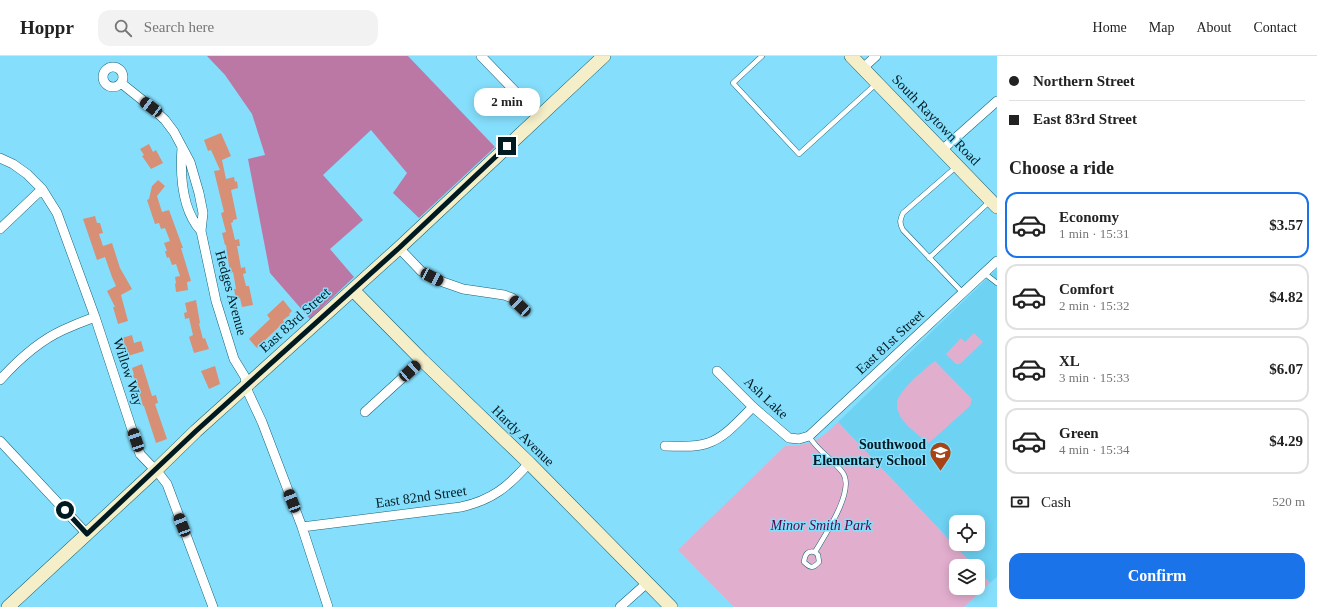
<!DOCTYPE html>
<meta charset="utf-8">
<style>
:root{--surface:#fff;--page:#f2f2f2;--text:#222;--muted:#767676;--line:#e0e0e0;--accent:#1a73e8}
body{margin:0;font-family:Georgia,serif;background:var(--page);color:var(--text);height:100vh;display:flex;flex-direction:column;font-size:15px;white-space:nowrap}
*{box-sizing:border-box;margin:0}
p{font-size:13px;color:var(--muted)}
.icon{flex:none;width:22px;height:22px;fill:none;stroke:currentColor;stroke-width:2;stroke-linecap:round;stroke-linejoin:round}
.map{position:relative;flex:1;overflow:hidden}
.sheet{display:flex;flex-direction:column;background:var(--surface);width:320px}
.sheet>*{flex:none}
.top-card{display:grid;align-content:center;height:88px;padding:0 12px;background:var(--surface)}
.fabs{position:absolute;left:949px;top:459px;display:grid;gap:8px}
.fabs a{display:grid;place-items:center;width:36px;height:36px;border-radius:8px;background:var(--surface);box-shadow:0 2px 10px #0003;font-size:20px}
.end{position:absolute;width:18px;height:18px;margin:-9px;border:5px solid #001a22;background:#fff;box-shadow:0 0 0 2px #fff}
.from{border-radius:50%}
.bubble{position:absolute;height:28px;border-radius:12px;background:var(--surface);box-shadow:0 2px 10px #0003;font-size:13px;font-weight:600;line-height:28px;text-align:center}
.car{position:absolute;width:12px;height:24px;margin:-12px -6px;border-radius:5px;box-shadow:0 0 3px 1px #0007;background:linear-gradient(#222 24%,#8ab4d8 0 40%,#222 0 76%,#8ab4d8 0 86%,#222 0)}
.top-card b{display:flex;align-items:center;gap:14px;height:38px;font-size:15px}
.top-card b+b{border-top:1px solid var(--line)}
.top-card i{width:10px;height:10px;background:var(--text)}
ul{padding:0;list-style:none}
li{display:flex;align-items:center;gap:12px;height:66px;margin:0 8px 6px;padding:0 4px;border:2px solid var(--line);border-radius:12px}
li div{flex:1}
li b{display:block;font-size:15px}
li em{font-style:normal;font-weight:600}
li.current{border-color:var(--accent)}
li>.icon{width:36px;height:36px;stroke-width:1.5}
h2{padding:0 12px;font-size:18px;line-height:48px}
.pay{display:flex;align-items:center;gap:10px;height:44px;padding:0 12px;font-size:15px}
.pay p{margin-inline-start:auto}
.cta{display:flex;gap:8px;margin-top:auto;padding:8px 12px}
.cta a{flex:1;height:46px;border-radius:12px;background:var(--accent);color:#fff;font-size:16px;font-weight:600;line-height:46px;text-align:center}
header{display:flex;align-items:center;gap:24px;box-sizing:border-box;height:56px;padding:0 20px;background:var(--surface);border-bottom:1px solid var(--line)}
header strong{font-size:19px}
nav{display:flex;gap:22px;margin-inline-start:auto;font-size:14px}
.search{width:280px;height:36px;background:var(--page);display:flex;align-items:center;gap:10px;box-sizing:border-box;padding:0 14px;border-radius:12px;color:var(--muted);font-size:15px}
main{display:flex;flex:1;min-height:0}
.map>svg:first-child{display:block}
.built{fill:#6ed2f3;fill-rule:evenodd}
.green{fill:#e2aece}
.forest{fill:#bc78a4}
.building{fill:#d78f75}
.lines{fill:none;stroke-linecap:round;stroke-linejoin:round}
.lane-casing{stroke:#186276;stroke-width:5.5}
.street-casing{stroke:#186276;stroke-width:10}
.secondary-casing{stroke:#186276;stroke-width:14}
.lane{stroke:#fff;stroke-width:4.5}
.street{stroke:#fff;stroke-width:9}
.secondary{stroke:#f4efc8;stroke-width:13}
.route{stroke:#001a22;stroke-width:5}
.labels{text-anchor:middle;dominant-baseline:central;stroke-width:3;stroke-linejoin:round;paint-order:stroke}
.street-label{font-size:14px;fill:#001a22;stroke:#85dffc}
.poi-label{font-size:14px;font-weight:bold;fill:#001a22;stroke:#85dffc;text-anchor:end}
.park-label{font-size:14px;font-style:italic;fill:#580344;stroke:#85dffc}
</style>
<header>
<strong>Hoppr</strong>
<div class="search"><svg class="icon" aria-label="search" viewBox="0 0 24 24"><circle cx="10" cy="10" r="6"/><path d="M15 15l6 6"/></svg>Search here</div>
<nav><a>Home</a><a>Map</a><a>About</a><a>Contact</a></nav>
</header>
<main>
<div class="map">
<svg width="997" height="551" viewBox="0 0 997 551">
<rect width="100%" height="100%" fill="#85dffc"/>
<path class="built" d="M997,213V521L990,527L978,515V510H974L838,366ZM956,466H978V488H956Z"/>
<path class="green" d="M974,277L983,286L960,308H956L946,298L961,282L965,286Z
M935,305L972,343L970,350L929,387C918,379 896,364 897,348C897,335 925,313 935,305Z
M838,366L974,510H956V532H978V515L990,527L964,551H734L678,494L785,390C813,389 818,385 838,366Z"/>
<path class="forest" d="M207,0H408L495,91L419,162L393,137L407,117L371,74L323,119L363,164L330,193L354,221L310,263L270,217L248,103L265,99L252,58L225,19Z"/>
<path class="building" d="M221,77L231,100L222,104L226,123L234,121L235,126L237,125L238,132L231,134L237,163L233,164V166L231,167L235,184L239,183L240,190H237L238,195L241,212L245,211L246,217L243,218L246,230H249L253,249L242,251L240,242L236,243L234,233H236L233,216L230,217L226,189H225L222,177L226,176L221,157L224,156L214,115L220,114L211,94L208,95L204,84Z
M149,88L153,96L156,94L163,107L151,113L142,100L144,99L140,93Z
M158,124L165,130L157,140L162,156L169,154L180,184L183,192H181L191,225L187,226L188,234L176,236L175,228L176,227L175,221L180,220L176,208L172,209L169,201L167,202L165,195H167L164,187L170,185L165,172L161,173L159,167L155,168L147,144L149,143L152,130Z
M95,160L97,167H100L103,177L99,178L103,190L112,187L120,212L132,233L121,239L128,265L118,268L113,251H115L107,235L116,230L112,221L105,201L97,204L83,163Z
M196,244L200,267L199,268L203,283L205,282L206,285L209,293L194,297L189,281L193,279L189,262L185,263L184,257L187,256L185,247Z
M283,244L292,255L289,258L290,259L283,264L284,266L257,292L249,283L270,263L267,259Z
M132,279L134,287L141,285L144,295L128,300L122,282Z
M142,308L152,340L156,339L158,347L155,348L167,383L156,387L144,350H143L137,328H136L133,319H134L132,312Z
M215,310L220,328L209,333L201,315Z"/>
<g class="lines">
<defs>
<path id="lane" d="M762,0L733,27L799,98L876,28
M956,111L903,157C900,164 899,167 903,174L963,237
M929,202L989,146
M984,217L997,227
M809,380C817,395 833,403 843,417C855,435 825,479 815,496C808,494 805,498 804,506C810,512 813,513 819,506L818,499L815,496"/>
<path id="street" d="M481,0L539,60
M103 21a10 10 0 1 1 20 0a10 10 0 1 1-20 0Z
M863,12L876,0
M121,27L151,51L165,64L174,76L190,106L199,137L203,157L201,175L216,245L234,303L245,321L248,336L262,366L302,471L328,551
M182,91C180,119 182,154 201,175
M942,94L997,45
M0,102L13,108L27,118L42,133L57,157L95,261L140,398L160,419L167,428L213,551
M0,173L42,133
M399,192L421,215L443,226L463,233L504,239L512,242L520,250
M717,315L753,351L789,382L799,383L809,380L997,205
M0,324C18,304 39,285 63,274C74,269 84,265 95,261
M365,356L422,304
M0,385L87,478
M665,390C678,390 695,392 708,387C726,381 740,363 753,351
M302,471L461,451C492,444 508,431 529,407
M620,551L647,527"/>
<path id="secondary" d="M851,0L997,151
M353,234L422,304L529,407L671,551
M8,551L156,414L196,375L399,192L604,0"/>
</defs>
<use href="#lane" class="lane-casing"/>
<use href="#street" class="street-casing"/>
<use href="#secondary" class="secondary-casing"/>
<use href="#lane" class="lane"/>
<use href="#street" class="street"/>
<use href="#secondary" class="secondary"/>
</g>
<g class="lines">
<path class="route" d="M65,454L87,478L196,375L399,192L507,90"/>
</g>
<defs>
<symbol id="school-pin" viewBox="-11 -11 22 30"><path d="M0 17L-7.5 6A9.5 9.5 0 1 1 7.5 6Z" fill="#a84316" stroke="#85dffc"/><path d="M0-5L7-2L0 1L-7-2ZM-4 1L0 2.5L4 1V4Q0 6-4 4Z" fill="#fff"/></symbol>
</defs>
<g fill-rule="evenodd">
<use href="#school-pin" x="928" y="384" width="25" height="34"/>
</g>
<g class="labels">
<g class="street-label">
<text transform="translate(936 64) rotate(46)">South Raytown Road</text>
<text transform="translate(231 237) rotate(75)">Hedges Avenue</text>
<text transform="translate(295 264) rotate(-42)">East 83rd Street</text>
<text transform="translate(890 286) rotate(-43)">East 81st Street</text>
<text transform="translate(128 316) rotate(72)">Willow Way</text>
<text transform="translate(766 342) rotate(43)">Ash Lake</text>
<text transform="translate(523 380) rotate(44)">Hardy Avenue</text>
<text transform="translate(421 441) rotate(-8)">East 82nd Street</text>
</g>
<g class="poi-label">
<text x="926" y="388">Southwood<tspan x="926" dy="16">Elementary School</tspan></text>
</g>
<g class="park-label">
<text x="821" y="469">Minor Smith Park</text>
</g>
</g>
</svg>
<div class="fabs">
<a><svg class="icon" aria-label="locate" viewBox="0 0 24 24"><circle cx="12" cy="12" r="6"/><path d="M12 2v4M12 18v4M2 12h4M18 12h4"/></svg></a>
<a><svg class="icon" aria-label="layers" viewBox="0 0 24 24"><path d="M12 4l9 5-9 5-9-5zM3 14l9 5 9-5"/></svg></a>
</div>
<i class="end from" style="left:65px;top:454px"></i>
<i class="end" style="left:507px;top:90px"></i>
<div class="bubble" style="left:474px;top:32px;width:66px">2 min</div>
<i class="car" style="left:151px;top:51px;rotate:307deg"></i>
<i class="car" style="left:432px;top:221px;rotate:117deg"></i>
<i class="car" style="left:520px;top:250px;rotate:313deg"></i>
<i class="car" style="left:410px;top:315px;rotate:48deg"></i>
<i class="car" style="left:136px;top:384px;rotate:341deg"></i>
<i class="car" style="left:292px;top:445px;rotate:339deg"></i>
<i class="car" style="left:182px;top:469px;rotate:339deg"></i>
</div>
<section class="sheet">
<div class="top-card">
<b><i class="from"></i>Northern Street</b>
<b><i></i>East 83rd Street</b>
</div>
<h2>Choose a ride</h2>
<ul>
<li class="current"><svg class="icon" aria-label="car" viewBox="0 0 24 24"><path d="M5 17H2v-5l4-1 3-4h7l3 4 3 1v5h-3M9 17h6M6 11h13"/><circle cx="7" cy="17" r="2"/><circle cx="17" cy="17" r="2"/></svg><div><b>Economy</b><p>1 min · 15:31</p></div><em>$3.57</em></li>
<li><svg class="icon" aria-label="car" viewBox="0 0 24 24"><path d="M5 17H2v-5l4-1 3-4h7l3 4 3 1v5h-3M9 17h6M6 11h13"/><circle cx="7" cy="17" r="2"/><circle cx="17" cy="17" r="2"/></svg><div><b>Comfort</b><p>2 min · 15:32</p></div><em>$4.82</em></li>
<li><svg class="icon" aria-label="car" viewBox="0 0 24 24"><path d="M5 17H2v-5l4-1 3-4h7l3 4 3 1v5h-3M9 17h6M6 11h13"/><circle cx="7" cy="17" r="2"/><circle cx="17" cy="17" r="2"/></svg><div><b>XL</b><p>3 min · 15:33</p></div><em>$6.07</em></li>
<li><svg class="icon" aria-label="car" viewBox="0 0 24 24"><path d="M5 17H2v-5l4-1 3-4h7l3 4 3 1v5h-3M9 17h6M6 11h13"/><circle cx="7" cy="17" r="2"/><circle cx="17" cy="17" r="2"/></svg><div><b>Green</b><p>4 min · 15:34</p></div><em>$4.29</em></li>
</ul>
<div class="pay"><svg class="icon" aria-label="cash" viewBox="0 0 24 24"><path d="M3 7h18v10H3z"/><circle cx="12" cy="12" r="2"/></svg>Cash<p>520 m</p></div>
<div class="cta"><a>Confirm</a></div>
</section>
</main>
